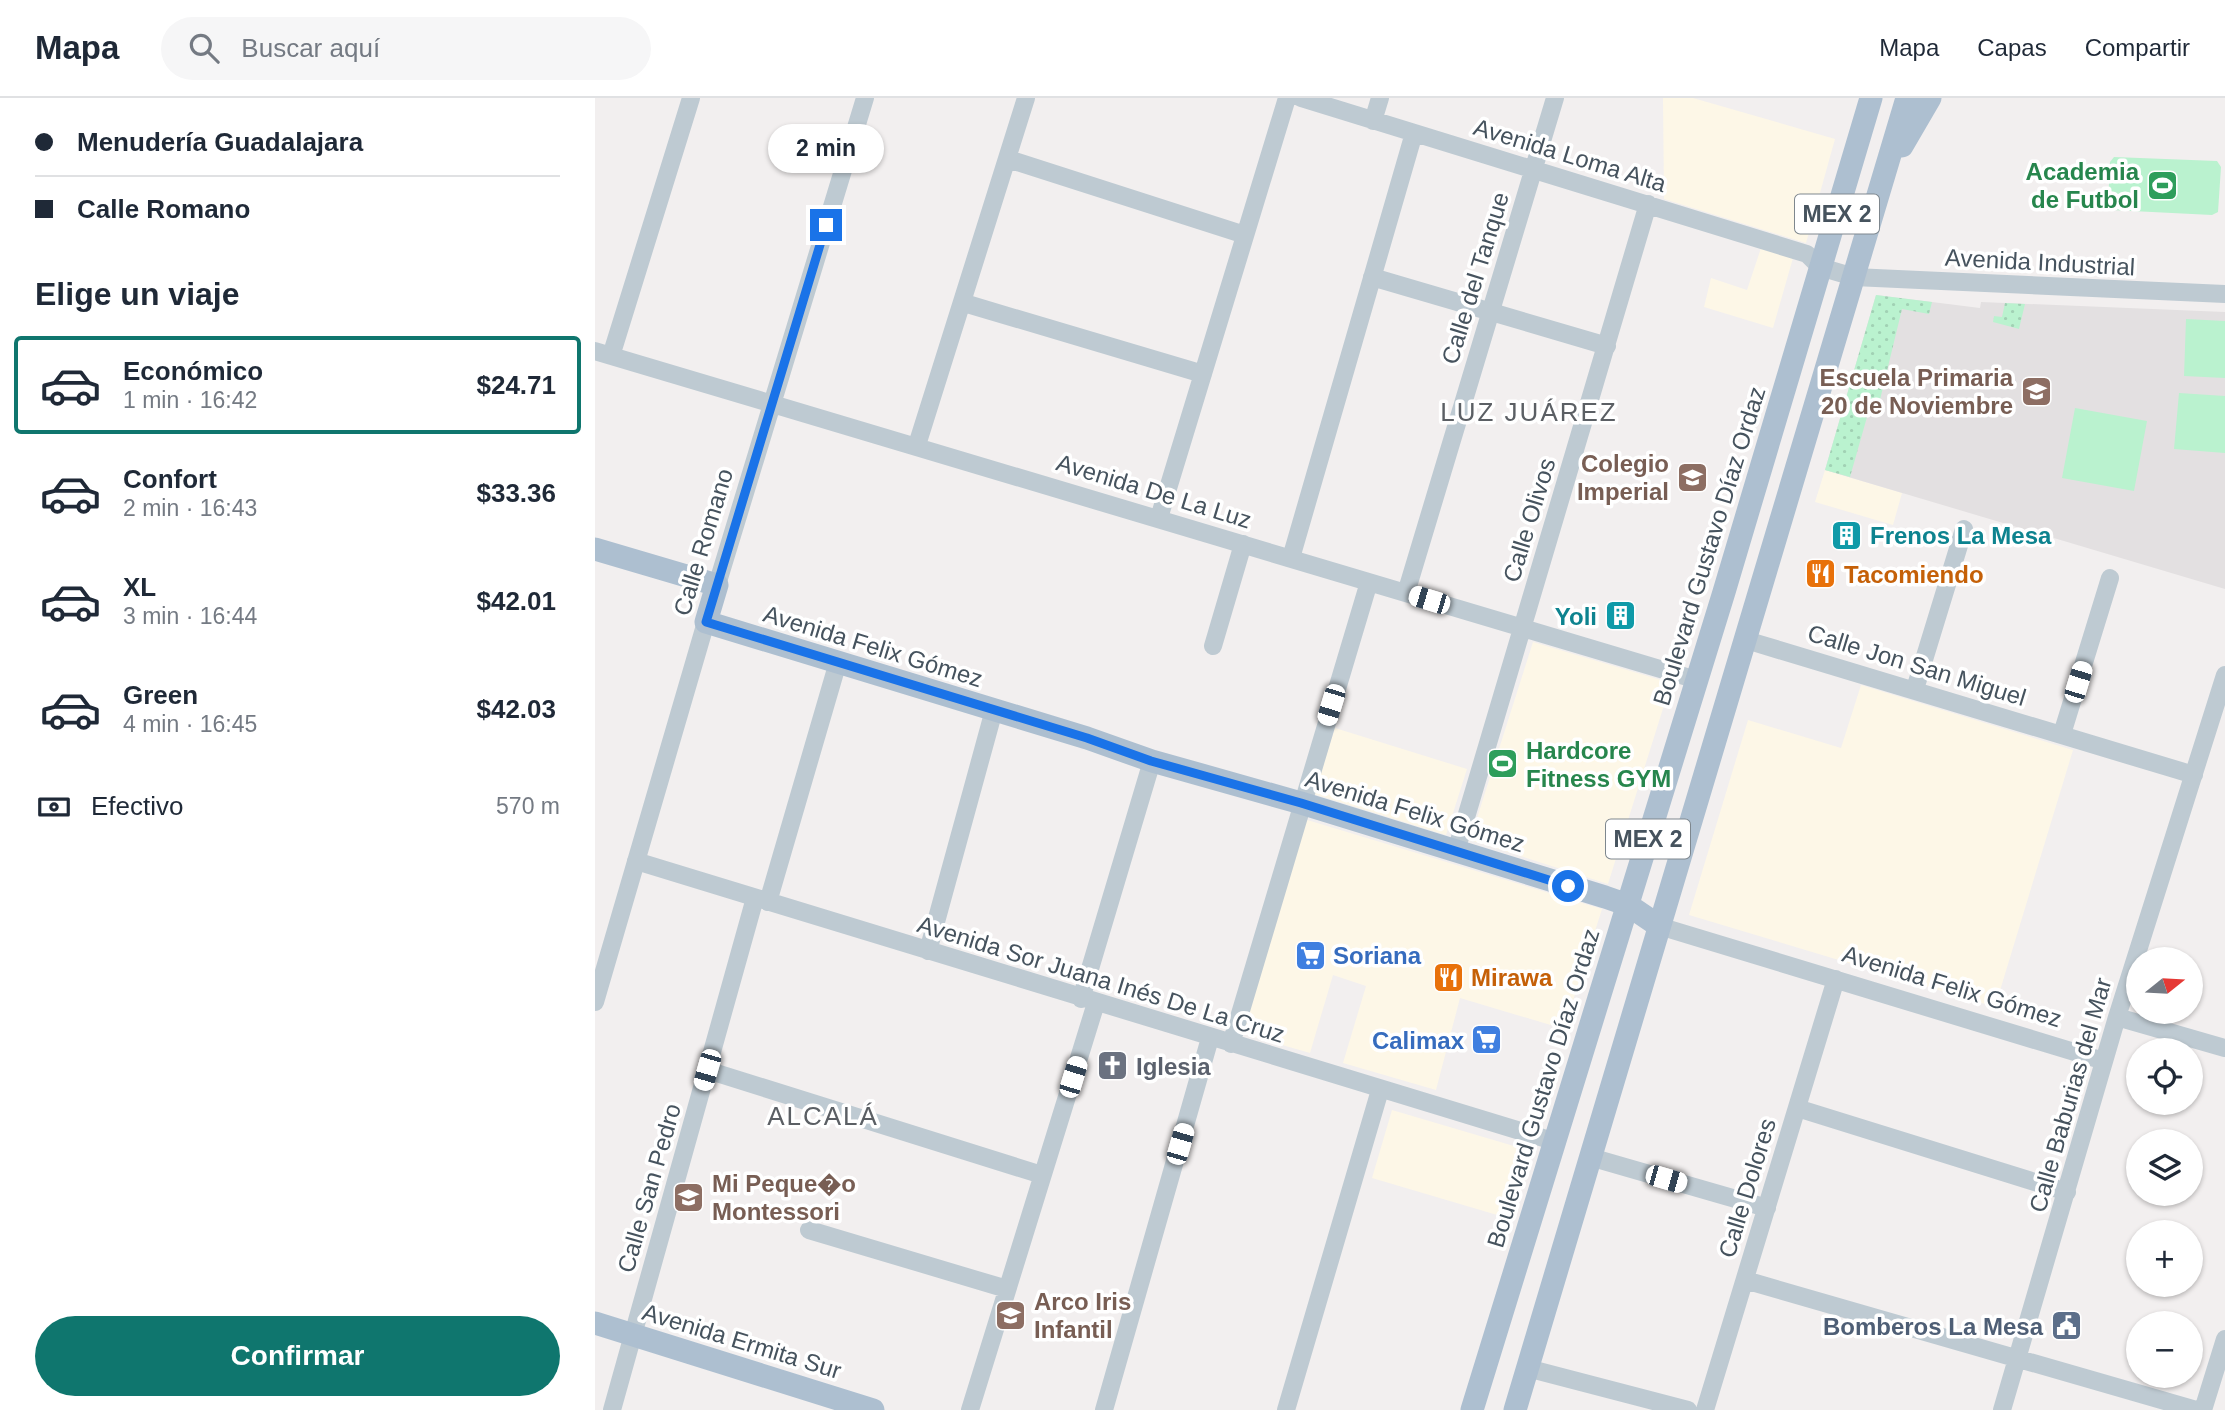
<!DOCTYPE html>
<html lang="es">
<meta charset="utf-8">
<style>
:root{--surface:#fff;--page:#f6f6f7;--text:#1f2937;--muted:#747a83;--line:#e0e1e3;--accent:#0f766e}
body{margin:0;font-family:Helvetica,sans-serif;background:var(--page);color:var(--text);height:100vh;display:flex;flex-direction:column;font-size:26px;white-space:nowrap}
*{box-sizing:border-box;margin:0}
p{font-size:23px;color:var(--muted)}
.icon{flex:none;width:38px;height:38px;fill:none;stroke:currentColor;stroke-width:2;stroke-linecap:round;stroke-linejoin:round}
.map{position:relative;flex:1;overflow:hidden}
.drawer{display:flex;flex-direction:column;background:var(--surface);width:595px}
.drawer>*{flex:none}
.top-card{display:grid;align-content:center;height:154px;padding:0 35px;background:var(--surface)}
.needle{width:46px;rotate:72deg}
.fabs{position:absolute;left:1531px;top:849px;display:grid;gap:14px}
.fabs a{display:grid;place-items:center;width:77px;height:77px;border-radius:50%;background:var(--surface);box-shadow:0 2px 5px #0004;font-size:35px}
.end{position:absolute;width:32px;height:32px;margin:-16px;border:9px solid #1a73e8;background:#fff;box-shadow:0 0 0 4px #fff}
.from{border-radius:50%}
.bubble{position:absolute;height:49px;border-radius:24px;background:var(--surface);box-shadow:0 2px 5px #0004;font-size:23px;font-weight:600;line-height:49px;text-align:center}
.car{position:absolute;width:21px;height:42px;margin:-21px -10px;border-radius:9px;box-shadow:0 0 5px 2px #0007;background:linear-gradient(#fff 24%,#345 0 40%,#fff 0 76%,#345 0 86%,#fff 0)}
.top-card b{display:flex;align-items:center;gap:24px;height:66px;font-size:26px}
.top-card b+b{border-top:2px solid var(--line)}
.top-card i{width:18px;height:18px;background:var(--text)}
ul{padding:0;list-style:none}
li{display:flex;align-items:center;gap:21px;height:98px;margin:0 14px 10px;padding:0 21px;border:4px solid transparent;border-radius:7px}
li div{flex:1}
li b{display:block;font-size:26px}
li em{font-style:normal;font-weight:600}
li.active{border-color:var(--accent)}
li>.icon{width:63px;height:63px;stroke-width:1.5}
h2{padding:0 35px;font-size:32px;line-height:84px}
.pay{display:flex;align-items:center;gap:18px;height:77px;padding:0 35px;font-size:26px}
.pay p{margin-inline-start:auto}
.button{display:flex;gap:14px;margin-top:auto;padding:14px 35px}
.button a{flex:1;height:80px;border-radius:42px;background:var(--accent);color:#fff;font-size:28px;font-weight:600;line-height:80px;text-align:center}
header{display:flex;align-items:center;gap:42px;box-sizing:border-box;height:98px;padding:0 35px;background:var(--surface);border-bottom:2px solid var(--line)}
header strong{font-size:33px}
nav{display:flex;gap:38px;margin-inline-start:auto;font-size:24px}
.search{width:490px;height:63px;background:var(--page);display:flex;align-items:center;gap:18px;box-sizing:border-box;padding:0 24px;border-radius:38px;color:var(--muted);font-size:26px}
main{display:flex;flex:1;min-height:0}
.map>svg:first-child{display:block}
.commercial{fill:#fdf7e7}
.education{fill:#e3e0e1}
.grass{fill:url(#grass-dots)}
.pitch{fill:#baf2cf}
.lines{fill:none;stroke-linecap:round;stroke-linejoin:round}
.minor{stroke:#becad2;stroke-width:18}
.major{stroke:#adbfd0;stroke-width:23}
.route{stroke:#1a73e8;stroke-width:9}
.labels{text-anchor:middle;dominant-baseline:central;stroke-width:7;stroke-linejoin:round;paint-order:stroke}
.shield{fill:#fff;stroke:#7e878e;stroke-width:2}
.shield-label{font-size:23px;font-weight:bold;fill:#46535e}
.street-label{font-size:24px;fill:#46535e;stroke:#fff}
.leisure-label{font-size:24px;font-weight:bold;fill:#27864d;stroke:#fff;text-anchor:end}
.education-label{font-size:24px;font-weight:bold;fill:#785e54;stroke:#fff;text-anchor:end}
.culture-label{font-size:24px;font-weight:bold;fill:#0d838f;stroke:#fff;text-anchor:start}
.food-label{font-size:24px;font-weight:bold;fill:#c56008;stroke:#fff;text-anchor:start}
.shop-label{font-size:24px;font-weight:bold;fill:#366cbe;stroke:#fff;text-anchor:start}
.worship-label{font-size:24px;font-weight:bold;fill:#5b616d;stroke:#fff;text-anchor:start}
.service-label{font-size:24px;font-weight:bold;fill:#4e5e75;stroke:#fff;text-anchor:end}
.neighbourhood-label{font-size:26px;letter-spacing:2px;fill:#5b5f64;stroke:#fff}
</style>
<header>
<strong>Mapa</strong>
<div class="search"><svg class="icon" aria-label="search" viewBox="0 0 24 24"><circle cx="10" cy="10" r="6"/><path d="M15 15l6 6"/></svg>Buscar aquí</div>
<nav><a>Mapa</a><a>Capas</a><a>Compartir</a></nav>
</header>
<main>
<section class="drawer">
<div class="top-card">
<b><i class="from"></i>Menudería Guadalajara</b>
<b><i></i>Calle Romano</b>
</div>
<h2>Elige un viaje</h2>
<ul>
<li class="active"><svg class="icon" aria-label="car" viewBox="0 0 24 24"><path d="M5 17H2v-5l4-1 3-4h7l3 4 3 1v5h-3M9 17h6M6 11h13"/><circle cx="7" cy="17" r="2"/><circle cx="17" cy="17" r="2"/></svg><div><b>Económico</b><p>1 min · 16:42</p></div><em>$24.71</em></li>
<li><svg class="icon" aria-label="car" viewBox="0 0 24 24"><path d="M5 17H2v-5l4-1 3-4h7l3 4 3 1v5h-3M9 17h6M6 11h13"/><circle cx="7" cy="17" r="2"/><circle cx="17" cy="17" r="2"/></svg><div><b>Confort</b><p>2 min · 16:43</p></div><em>$33.36</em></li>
<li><svg class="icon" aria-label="car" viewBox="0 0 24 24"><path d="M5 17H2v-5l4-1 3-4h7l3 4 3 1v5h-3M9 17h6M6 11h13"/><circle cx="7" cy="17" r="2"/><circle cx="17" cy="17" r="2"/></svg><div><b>XL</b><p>3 min · 16:44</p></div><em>$42.01</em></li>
<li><svg class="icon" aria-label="car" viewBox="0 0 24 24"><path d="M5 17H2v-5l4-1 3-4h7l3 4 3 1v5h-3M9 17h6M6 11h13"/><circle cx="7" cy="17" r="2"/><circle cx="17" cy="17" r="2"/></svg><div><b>Green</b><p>4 min · 16:45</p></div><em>$42.03</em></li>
</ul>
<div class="pay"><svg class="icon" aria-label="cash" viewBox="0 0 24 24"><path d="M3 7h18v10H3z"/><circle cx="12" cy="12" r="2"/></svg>Efectivo<p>570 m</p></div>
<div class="button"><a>Confirmar</a></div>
</section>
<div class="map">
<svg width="1630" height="1312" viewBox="0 0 1630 1312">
<defs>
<pattern id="grass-dots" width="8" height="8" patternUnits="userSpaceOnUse" patternTransform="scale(1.75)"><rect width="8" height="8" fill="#baf2cf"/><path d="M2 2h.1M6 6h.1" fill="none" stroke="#a1d1b4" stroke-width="1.8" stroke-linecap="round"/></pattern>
</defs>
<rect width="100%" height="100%" fill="#f2efef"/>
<path class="commercial" d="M1068,0H1098L1240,41L1211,145L1069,101Z
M1166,150L1198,160L1178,230L1109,209L1116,180L1152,192Z
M1230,372L1307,395L1298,427L1220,404Z
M938,544L1076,585L1013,786L875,742Z
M1266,587L1478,652L1400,909L1094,817L1153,622L1246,650Z
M740,630L872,671L851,737L719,696Z
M709,721L1007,811L969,931L865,900L841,992L748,965L771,888L738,877L715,955L645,935Z
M797,1012L929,1051L909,1119L777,1080Z"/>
<path class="education" d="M1281,197L1385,210L1386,204L1630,214V491L1230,372Z"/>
<path class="grass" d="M1281,197L1337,204L1334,216L1307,211L1282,314L1274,312L1255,379L1230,372Z
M1410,205L1430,206L1424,231L1398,224L1399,218L1407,219Z"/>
<path class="pitch" d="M1519,59L1622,63L1626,69L1623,114L1617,117L1517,112L1513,106L1515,64Z
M1591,221L1630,223V280L1589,278Z
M1584,295L1630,298V355L1579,351Z
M1480,310L1552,323L1539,393L1467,380Z"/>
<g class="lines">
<path class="minor" d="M706,0L1212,156L1225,169L1259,179L1630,196
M778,23L785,0
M413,61L650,137
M777,179L1012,248
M369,205L608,276
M0,253L1102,582
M16,258L96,0
M322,347L431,0
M564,420L692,0
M696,460L819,35
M122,487L270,0
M811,495L960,0
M1151,542L1599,677
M618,548L648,446
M1320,591L1369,431
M1467,636L1515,480
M861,753L1053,106
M41,763L958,1043
M173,804L243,564
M1064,828L1509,963
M333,853L399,612
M486,901L557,663
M0,904L111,524
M1522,919L1630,950
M636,946L774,484
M112,972L447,1077
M1202,1010L1472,1094
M995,1059L1172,1110
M214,1132L412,1191
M1150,1182L1601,1312
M932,1270L1093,1312
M17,1312L160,800
M375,1312L501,905
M509,1312L615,940
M691,1312L785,992
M1110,1312L1241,881
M1407,1312L1522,919L1630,577
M1608,1312L1630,1241"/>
<path class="major" d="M1307,48L1335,0
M0,451L122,487L111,524L492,640L557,663L706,705L1010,799L1033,807L1064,828
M0,1225L278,1312
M877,1312L1129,494L1276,0
M920,1312L1312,0"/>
</g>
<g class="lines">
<path class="route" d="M231,127L111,524L492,640L556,663L706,705L973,788"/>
</g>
<defs>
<symbol id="stadium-square" viewBox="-11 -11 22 22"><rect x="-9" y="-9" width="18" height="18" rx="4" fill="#2e9e5b" stroke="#fff"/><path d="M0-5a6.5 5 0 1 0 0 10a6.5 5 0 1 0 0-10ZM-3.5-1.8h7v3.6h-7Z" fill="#fff"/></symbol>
<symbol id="school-square" viewBox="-11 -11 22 22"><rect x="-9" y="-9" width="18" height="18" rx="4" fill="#8d6e63" stroke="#fff"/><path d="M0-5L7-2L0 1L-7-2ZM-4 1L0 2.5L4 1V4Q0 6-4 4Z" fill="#fff"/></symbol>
<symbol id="building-square" viewBox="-11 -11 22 22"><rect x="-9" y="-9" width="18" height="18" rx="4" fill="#0f9aa8" stroke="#fff"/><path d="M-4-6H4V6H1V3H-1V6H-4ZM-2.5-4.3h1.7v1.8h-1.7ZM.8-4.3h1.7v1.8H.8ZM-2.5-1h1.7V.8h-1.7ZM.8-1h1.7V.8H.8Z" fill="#fff"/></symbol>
<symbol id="restaurant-square" viewBox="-11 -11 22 22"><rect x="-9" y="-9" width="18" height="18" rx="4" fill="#e8710a" stroke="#fff"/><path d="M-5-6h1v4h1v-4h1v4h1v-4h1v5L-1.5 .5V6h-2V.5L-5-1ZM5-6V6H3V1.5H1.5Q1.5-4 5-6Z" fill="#fff"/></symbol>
<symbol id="supermarket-square" viewBox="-11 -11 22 22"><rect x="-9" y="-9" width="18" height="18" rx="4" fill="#3f7fe0" stroke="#fff"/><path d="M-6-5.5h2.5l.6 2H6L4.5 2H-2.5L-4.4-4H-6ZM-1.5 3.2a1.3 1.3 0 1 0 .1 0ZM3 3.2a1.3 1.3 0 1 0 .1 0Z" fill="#fff"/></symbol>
<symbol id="church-square" viewBox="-11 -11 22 22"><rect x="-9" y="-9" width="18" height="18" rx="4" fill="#6b7280" stroke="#fff"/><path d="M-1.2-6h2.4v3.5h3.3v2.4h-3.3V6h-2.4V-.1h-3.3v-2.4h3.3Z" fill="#fff"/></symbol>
<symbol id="civic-square" viewBox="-11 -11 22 22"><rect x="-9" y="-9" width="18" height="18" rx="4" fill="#5c6f8a" stroke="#fff"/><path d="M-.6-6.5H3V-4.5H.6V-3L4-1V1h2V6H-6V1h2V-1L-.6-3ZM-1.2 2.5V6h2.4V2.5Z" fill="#fff"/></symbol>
</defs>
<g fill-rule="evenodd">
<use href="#stadium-square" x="1550" y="70" width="35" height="35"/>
<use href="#school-square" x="1424" y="276" width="35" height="35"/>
<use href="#school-square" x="1080" y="362" width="35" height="35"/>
<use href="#building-square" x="1234" y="420" width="35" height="35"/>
<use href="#restaurant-square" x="1208" y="458" width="35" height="35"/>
<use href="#building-square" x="1008" y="500" width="35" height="35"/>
<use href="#stadium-square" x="890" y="648" width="35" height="35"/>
<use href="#supermarket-square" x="698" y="840" width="35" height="35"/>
<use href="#restaurant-square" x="836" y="862" width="35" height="35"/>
<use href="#supermarket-square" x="874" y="924" width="35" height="35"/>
<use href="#church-square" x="500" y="950" width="35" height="35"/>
<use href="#school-square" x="76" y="1082" width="35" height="35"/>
<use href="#school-square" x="398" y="1200" width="35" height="35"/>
<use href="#civic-square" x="1454" y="1210" width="35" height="35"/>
</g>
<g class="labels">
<g class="shield">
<rect x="1200" y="96.5" width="84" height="39" rx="5"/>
<rect x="1011" y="721.5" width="84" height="39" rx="5"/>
</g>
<g class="shield-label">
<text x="1242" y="116">MEX 2</text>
<text x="1053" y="741">MEX 2</text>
</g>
<g class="street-label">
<text transform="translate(975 57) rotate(17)">Avenida Loma Alta</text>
<text transform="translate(1445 164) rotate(3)">Avenida Industrial</text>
<text transform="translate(880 180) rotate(-73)">Calle del Tanque</text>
<text transform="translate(559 393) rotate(17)">Avenida De La Luz</text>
<text transform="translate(934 422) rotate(-73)">Calle Olivos</text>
<text transform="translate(108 444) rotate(-73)">Calle Romano</text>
<text transform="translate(1114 448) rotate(-73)">Boulevard Gustavo Díaz Ordaz</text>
<text transform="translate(278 548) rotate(17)">Avenida Felix Gómez</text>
<text transform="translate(1322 567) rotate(17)">Calle Jon San Miguel</text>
<text transform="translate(820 713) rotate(17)">Avenida Felix Gómez</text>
<text transform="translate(506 881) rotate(17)">Avenida Sor Juana Inés De La Cruz</text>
<text transform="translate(1357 888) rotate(17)">Avenida Felix Gómez</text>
<text transform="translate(948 990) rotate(-73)">Boulevard Gustavo Díaz Ordaz</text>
<text transform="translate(1475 997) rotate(-74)">Calle Baburias del Mar</text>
<text transform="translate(54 1090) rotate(-74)">Calle San Pedro</text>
<text transform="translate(1152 1090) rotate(-73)">Calle Dolores</text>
<text transform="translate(147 1243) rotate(17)">Avenida Ermita Sur</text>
</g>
<g class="leisure-label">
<text x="1544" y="73">Academia<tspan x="1544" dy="28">de Futbol</tspan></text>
<text x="931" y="652" text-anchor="start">Hardcore<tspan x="931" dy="28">Fitness GYM</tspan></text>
</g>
<g class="education-label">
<text x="1418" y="279">Escuela Primaria<tspan x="1418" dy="28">20 de Noviembre</tspan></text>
<text x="1074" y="365">Colegio<tspan x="1074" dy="28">Imperial</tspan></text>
<text x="117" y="1085" text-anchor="start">Mi Peque�o<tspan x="117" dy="28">Montessori</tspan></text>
<text x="439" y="1203" text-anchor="start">Arco Iris<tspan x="439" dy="28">Infantil</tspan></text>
</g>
<g class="culture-label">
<text x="1275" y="437">Frenos La Mesa</text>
<text x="1002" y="518" text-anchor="end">Yoli</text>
</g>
<g class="food-label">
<text x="1249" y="476">Tacomiendo</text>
<text x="876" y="879">Mirawa</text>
</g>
<g class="shop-label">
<text x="738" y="857">Soriana</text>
<text x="869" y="942" text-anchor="end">Calimax</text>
</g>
<g class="worship-label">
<text x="541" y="968">Iglesia</text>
</g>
<g class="service-label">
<text x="1448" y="1228">Bomberos La Mesa</text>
</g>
<g class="neighbourhood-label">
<text x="934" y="314">LUZ JUÁREZ</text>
<text x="228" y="1018">ALCALÁ</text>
</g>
</g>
</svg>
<div class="fabs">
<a><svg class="needle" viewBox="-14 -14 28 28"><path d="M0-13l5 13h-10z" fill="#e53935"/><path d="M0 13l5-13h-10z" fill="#747a83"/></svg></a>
<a><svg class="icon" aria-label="locate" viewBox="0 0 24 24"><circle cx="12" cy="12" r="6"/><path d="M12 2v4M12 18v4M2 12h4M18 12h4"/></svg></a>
<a><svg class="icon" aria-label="layers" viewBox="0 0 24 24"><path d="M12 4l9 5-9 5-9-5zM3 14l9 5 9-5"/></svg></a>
<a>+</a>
<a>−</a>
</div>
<i class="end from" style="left:973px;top:788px"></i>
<i class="end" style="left:231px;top:127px"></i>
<div class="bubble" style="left:173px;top:26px;width:116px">2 min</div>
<i class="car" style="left:834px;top:502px;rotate:287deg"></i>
<i class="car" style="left:1483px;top:584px;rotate:17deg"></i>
<i class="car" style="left:736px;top:607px;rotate:197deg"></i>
<i class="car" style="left:112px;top:972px;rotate:196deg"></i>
<i class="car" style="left:478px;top:979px;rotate:17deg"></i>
<i class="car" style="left:585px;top:1046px;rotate:16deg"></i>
<i class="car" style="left:1071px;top:1081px;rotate:106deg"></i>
</div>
</main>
